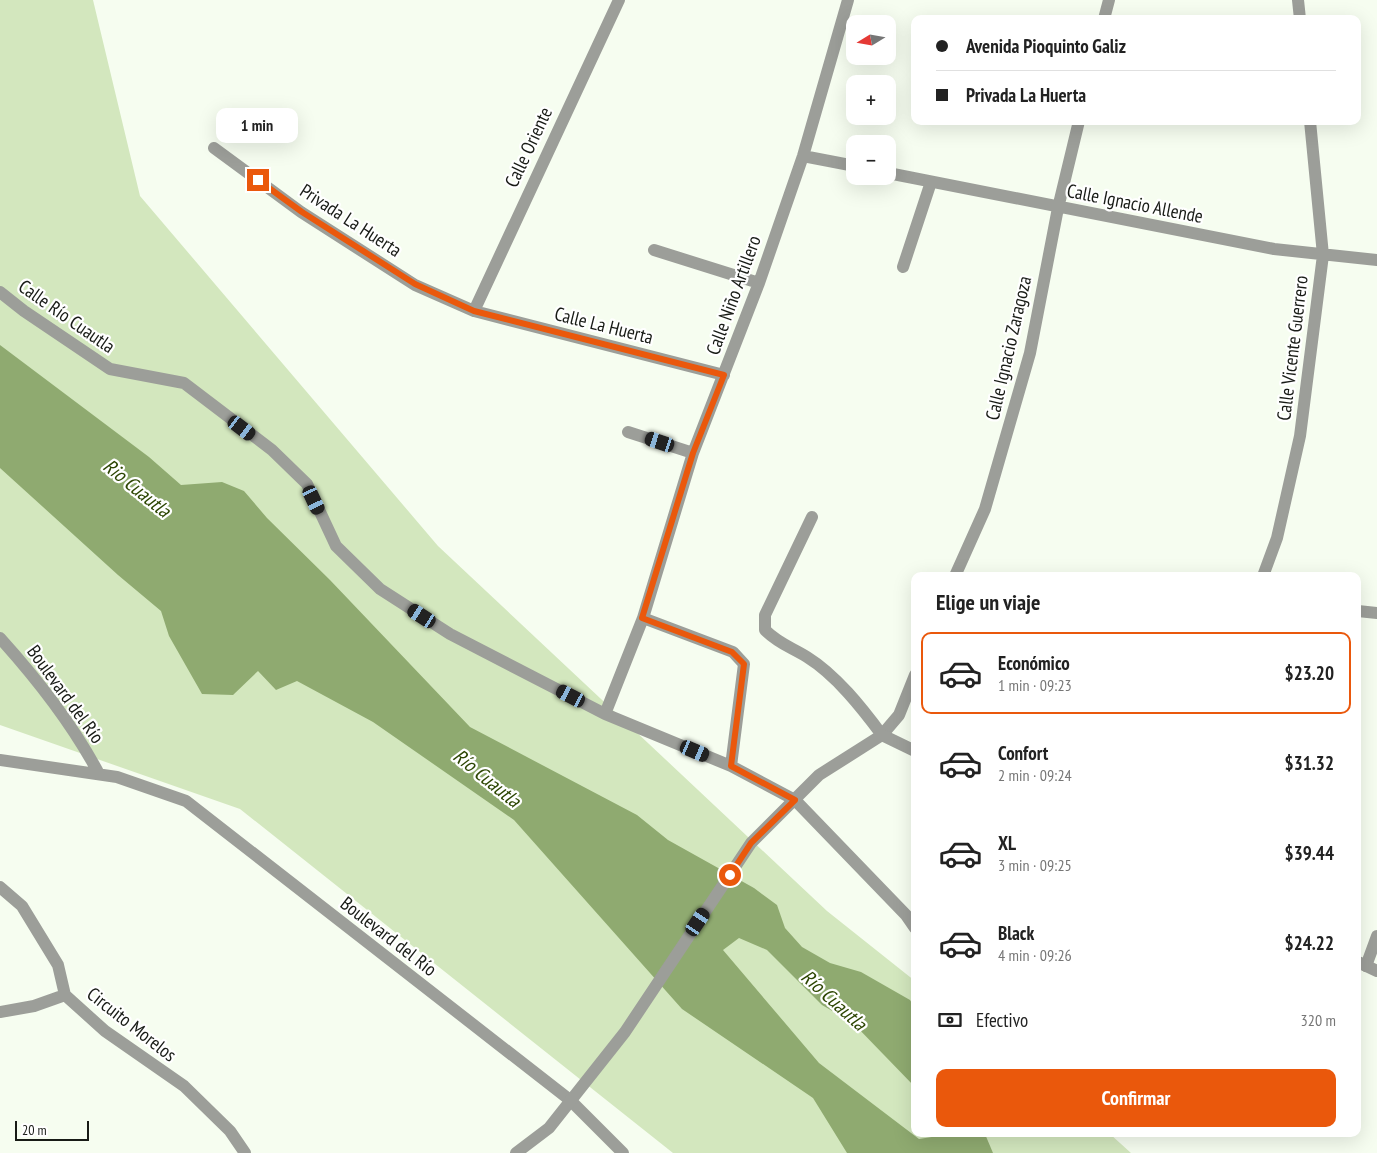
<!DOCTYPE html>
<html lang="es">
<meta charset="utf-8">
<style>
:root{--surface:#fff;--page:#f6f6f6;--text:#222;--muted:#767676;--line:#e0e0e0;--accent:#ea580c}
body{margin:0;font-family:"PT Sans Narrow",sans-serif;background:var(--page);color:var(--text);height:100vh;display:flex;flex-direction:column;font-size:19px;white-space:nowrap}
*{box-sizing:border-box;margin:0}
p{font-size:16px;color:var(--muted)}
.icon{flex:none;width:28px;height:28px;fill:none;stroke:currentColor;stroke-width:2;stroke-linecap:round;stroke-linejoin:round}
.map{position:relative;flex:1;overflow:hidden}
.side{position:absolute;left:911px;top:572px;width:450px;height:565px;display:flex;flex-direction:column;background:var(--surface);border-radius:10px;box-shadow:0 5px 20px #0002}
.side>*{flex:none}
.guide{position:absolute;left:911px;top:15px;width:450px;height:110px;border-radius:10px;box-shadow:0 5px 20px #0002;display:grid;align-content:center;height:110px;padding:0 25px;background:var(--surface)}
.needle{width:32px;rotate:259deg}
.controls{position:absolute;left:846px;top:15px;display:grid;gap:10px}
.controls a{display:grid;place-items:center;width:50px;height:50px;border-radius:10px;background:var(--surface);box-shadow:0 5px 20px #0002;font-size:25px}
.scale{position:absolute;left:15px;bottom:12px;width:74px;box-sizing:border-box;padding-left:5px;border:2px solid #181b16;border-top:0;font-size:14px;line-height:18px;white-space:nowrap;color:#181b16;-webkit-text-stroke:4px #fff;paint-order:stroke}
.end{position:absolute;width:22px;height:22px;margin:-11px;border:6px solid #ea580c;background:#fff;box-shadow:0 0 0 2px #fff}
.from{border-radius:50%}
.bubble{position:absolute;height:35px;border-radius:10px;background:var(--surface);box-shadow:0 5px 20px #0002;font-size:16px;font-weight:700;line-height:35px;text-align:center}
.car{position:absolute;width:15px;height:30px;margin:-15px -8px;border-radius:6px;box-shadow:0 0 4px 1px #0007;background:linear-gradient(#222 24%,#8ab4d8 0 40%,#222 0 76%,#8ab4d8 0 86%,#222 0)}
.guide b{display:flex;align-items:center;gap:18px;height:48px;font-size:19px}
.guide b+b{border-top:1px solid var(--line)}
.guide i{width:12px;height:12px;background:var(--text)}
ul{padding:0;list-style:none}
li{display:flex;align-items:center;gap:15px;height:82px;margin:0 10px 8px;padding:0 15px;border:2px solid transparent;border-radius:10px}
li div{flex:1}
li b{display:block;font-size:19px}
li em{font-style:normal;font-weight:700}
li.active{border-color:var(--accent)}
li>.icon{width:45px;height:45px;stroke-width:1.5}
h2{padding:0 25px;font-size:22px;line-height:60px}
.pay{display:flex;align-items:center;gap:12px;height:55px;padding:0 25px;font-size:19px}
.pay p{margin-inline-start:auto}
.action{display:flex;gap:10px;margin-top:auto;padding:10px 25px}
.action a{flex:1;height:58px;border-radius:10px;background:var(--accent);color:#fff;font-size:20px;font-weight:700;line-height:58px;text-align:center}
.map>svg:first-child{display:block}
.green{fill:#d3e7be}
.water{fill:#8faa70}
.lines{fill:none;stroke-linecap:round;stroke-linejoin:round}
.minor{stroke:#9c9e99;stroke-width:12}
.tertiary{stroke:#9c9e99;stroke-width:12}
.route{stroke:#ea580c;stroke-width:6}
.labels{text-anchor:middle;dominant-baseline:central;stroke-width:4.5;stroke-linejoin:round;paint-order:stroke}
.street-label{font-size:19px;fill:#181b16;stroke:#fff}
.water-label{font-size:20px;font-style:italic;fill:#2d4603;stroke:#fff}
</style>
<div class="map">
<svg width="1377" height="1153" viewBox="0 0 1377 1153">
<rect width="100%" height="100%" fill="#f6fdf0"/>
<path class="green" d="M0,0H93L140,196L438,546L827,911L915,981V1134H1110L1131,1153H673L240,809L0,725Z"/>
<path class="water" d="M0,345L149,457L181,485L222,482L244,491L267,518L330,580L470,727L637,815L668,840L754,888L777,905L785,928L802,947L830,963L861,972L910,1000L915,1008V1087L853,1023L822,1005L767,950L739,938L723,950L819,1063L919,1139L938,1136V1134H985L993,1153H847L813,1098L682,1009L514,820L373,722L297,681L276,690L258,671L233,695L202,694L169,636L161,611L118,575L0,468Z"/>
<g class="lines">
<path class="minor" d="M1298,0L1300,19
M1104,19L1109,0
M214,148L301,212L415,285L474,311L724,375
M803,156L855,166
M888,173L1274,249L1377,260
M654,250L759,283
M903,267L931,182
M0,292L24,311L110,369L184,383L272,450L307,484L336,546L380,589L450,634L605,714L731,766L795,800L906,915L915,928
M474,311L619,0
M628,432L693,453
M812,517L765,615V630C779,644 791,647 807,657C836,675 862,708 882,735L899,715L915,675
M955,576L985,509L1030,353L1058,208L1079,121
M1263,576L1277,538L1300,436L1323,255L1310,121
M1358,611L1377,613
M643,618L733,652L744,664L731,766
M0,638C38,680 72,723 99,774
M605,714L643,618L693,453L759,283L803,156L848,0
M0,760L117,777L186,801L570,1100L623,1153
M0,887L22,906L58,965L65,995L105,1031L184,1086L230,1131L245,1153
M1366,966L1377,936
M0,1012L34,1006L65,995"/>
<path class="tertiary" d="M1358,962L1377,971
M516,1153L549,1128L625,1032L751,843L819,775L882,735L915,751"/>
</g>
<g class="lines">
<path class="route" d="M258,180L302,212L415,284L474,311L724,375L693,453L642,618L732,652L744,664L731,766L795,800L751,843L730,875"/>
</g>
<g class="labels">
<g class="street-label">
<text transform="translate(528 147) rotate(-65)">Calle Oriente</text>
<text transform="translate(1135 203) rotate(11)">Calle Ignacio Allende</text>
<text transform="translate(351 220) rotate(33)">Privada La Huerta</text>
<text transform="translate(733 295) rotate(-70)">Calle Niño Artillero</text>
<text transform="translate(67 316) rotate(35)">Calle Río Cuautla</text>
<text transform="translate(604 325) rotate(14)">Calle La Huerta</text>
<text transform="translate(1008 348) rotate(-77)">Calle Ignacio Zaragoza</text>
<text transform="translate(1292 348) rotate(-83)">Calle Vicente Guerrero</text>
<text transform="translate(66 694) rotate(54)">Boulevard del Río</text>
<text transform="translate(389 936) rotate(38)">Boulevard del Río</text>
<text transform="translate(132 1024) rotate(38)">Circuito Morelos</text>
</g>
<g class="water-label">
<text transform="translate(137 488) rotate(39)">Rio Cuautla</text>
<text transform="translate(487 778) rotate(39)">Río Cuautla</text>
<text transform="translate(834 1000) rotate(42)">Río Cuautla</text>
</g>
</g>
</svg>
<div class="controls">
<a><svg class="needle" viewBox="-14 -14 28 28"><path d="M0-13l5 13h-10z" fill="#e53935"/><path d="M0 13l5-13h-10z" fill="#767676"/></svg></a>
<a>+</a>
<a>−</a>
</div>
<div class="scale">20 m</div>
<i class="end from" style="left:730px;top:875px"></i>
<i class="end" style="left:258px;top:180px"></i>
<div class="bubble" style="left:216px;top:108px;width:82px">1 min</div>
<i class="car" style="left:242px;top:428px;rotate:127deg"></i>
<i class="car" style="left:660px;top:442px;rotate:288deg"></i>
<i class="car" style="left:314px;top:500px;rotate:155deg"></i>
<i class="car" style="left:422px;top:616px;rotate:303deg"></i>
<i class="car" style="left:571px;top:696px;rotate:297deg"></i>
<i class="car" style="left:695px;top:751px;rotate:113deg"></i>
<i class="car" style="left:698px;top:922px;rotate:34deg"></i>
<div class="guide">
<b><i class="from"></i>Avenida Pioquinto Galiz</b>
<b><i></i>Privada La Huerta</b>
</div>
<section class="side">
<h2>Elige un viaje</h2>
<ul>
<li class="active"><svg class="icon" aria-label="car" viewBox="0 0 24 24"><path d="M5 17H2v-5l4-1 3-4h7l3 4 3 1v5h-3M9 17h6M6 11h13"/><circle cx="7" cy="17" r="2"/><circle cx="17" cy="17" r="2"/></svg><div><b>Económico</b><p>1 min · 09:23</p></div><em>$23.20</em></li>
<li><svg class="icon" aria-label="car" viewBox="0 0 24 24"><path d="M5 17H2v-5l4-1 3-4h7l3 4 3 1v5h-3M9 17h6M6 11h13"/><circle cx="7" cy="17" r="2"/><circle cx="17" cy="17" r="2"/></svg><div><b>Confort</b><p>2 min · 09:24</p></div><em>$31.32</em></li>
<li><svg class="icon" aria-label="car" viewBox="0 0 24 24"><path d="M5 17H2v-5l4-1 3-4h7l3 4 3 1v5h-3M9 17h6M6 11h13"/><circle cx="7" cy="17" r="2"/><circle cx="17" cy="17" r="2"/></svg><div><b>XL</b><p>3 min · 09:25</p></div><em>$39.44</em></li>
<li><svg class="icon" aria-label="car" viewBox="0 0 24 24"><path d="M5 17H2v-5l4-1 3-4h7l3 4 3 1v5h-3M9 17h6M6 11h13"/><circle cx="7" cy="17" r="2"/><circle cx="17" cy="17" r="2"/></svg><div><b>Black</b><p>4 min · 09:26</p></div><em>$24.22</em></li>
</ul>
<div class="pay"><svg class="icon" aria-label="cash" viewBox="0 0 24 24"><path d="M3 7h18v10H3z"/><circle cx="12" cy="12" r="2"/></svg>Efectivo<p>320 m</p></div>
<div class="action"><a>Confirmar</a></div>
</section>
</div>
